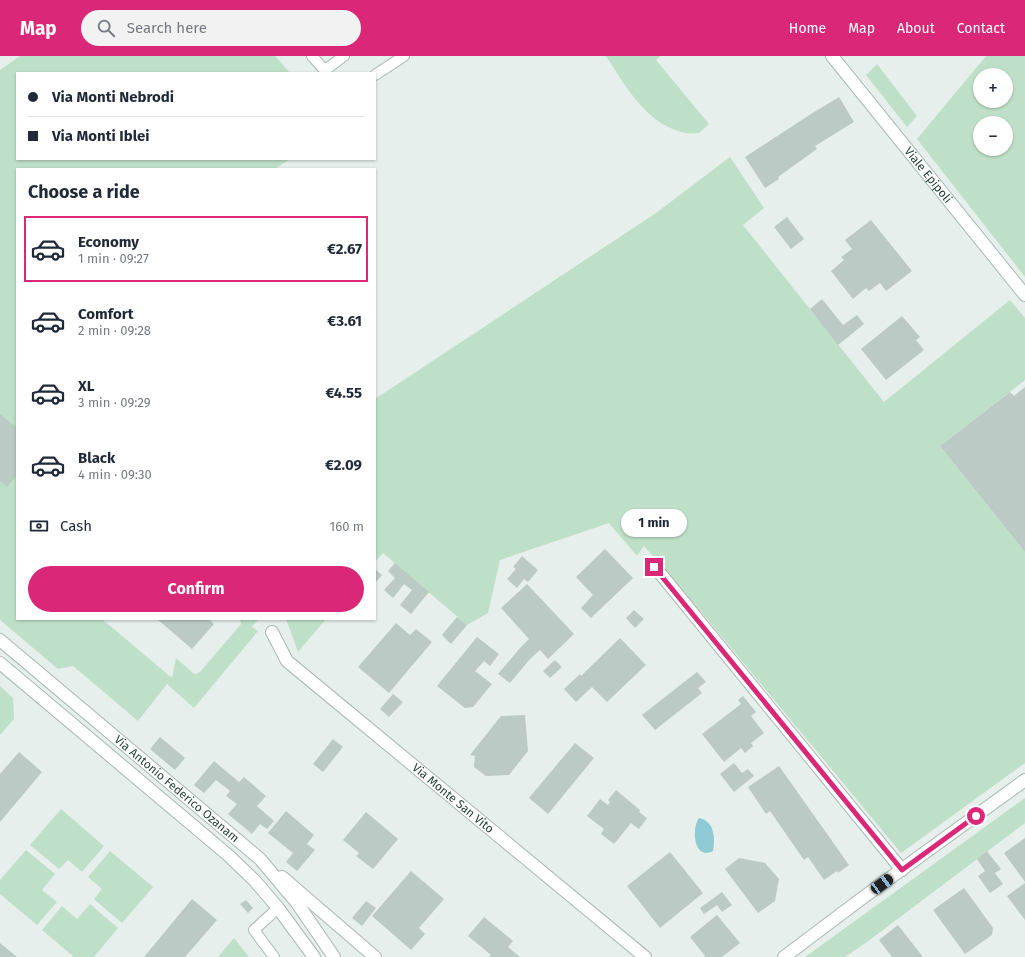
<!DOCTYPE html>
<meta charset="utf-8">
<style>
:root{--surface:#fff;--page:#f2f2f3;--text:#1f2937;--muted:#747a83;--line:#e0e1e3;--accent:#db2777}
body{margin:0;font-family:"Fira Sans",sans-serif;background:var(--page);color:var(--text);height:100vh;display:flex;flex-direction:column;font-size:15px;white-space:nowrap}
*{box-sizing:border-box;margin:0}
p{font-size:13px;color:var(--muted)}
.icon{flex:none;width:22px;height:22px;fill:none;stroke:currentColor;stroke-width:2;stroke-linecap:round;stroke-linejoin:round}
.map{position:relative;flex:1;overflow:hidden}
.drawer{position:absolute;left:16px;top:112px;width:360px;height:452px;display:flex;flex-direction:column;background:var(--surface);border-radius:0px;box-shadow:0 1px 3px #0004}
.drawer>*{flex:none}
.banner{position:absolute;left:16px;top:16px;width:360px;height:88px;border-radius:0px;box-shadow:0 1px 3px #0004;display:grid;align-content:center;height:88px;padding:0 12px;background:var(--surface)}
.buttons{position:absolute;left:973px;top:12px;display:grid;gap:8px}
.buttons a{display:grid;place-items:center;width:40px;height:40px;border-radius:50%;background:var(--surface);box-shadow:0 1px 3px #0004;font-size:20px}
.end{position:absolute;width:18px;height:18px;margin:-9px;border:5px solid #db2777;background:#fff;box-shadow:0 0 0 2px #fff}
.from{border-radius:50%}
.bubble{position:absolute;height:28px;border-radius:14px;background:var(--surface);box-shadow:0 1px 3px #0004;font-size:13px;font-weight:700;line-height:28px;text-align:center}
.car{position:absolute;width:12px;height:24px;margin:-12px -6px;border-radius:5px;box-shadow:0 0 3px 1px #0007;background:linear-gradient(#222 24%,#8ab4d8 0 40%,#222 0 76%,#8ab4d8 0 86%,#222 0)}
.banner b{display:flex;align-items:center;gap:14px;height:38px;font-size:15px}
.banner b+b{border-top:1px solid var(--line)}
.banner i{width:10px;height:10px;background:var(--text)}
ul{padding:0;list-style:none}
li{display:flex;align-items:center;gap:12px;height:66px;margin:0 8px 6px;padding:0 4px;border:2px solid transparent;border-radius:0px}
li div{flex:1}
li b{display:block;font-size:15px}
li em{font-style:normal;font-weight:700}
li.active{border-color:var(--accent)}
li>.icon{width:36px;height:36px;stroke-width:1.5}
h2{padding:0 12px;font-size:18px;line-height:48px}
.pay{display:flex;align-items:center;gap:10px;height:44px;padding:0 12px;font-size:15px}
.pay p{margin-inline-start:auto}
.button{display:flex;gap:8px;margin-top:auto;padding:8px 12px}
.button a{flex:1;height:46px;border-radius:24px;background:var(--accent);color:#fff;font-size:16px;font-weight:700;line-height:46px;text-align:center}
header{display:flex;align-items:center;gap:24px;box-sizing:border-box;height:56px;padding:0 20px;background:var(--accent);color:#fff}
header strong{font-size:19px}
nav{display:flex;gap:22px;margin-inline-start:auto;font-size:14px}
.search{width:280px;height:36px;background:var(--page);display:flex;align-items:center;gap:10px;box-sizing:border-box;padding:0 14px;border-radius:22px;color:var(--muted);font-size:15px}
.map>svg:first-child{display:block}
.green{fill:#bfe0c8;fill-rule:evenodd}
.water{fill:#8ec9d4}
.building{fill:#bbcac4}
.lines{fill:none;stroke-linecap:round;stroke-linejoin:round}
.service-casing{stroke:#a8b8b2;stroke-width:12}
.minor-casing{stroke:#a8b8b2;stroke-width:14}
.secondary-casing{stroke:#a4bbb3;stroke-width:14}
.service{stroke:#fff;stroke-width:10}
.minor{stroke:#fff;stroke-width:12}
.secondary{stroke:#fff;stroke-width:12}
.route{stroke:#db2777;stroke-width:5}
.labels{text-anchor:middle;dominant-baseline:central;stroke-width:3.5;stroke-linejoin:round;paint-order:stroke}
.street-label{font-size:12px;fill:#24423a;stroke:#f7fbf9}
</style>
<header>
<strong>Map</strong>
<div class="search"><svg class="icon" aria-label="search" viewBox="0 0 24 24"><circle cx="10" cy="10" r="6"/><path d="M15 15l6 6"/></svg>Search here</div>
<nav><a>Home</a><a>Map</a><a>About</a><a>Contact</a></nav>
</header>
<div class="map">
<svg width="1025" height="901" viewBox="0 0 1025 901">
<rect width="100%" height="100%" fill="#e6efeb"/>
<path class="green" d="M20,0H275L290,17H17V103H290L275,113H17V563H102L172,622L176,602L193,617L196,618L200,616L241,568L240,563L258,564L252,571L258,575L194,652L167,628L138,665L73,610L58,613L0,564V14Z
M606,0H660L656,4L709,68L699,77C694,77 686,78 681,76C645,66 625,29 606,0Z
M986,0H1025V221L917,83ZM980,19H1006V45H980ZM980,67H1006V93H980Z
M877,8L917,60L907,71L866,19Z
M730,101L764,152L743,169L884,346L1010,244L1025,262V324L940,390L1025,496V707L901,797L703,558L644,490L637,500L609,467L500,504L488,557L467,569L383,497L375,506V343L656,157Z
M286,563H326L298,596Z
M0,630L13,642L14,663L0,679Z
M1025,742V767L867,886L845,901H805Z
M61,753L104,790L82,816L68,804L59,813L30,789Z
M26,794L55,818L42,834L57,846L37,869L0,838V824Z
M110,795L153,831L122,867L94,843L102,833L88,821Z
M90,848L118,872L94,901H74L42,874L62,850L77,863Z
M234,882L249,901H218Z"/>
<path class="water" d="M699,762C715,765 715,783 713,795C694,805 691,773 699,762Z"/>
<path class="building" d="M839,41L854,66L815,90L817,93L778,121L779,123L765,132L745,101L811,58Z
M787,161L804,183L791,193L774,171Z
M871,164L912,215L886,235L880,227L869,235L866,232L853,243L831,215L844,204L841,201L852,193L845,184Z
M822,243L843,269L857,259L864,268L838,289L810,253Z
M902,260L920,281L916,284L924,294L886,324L861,293Z
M1025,331V496L940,390L1010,336L1014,340Z
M0,358L17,372V419L7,431L0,425Z
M605,493L633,522L591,562L581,552L593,539L576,521Z
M522,500L538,514L528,526L524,523L517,532L507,523L516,513L513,511Z
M395,507L429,536L411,558L400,549L412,534L404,528L393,542L384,534L395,522L388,515Z
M375,513L382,519L375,527Z
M527,528L574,578L548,603L540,594L530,603L510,627L498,618L520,592L529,583L501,552Z
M634,554L644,563L635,572L626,562Z
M457,561L467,569L451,588L442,579Z
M157,563H209L214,568L192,593Z
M396,567L410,579L416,573L432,586L389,637L358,611Z
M477,581L499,598L490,610L484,605L475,615L492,628L473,651L465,652L437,630Z
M620,582L646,609L607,646L592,631L576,646L564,633L580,618L581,620Z
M555,604L562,611L550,622L543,615Z
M697,616L706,626L698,632L702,637L655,674L642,659Z
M393,638L403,646L389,661L380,653Z
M743,640L756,656L751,660L764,677L751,687L753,690L745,697L741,692L724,706L702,678L741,648L738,644Z
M525,659L528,695L509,719L486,720L474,711L475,700L470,699L501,660Z
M160,681L185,702L175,714L150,693Z
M333,683L343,691L323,716L313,708Z
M575,687L594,702L548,758L529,742Z
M19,696L42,716L0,766V718Z
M214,705L239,726L244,721L266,740L257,750L274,765L267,773L260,768L252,778L228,758L237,748L226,740L230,735L216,724L204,737L194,729Z
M734,707L742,717L748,713L754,720L734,736L720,718Z
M779,710L849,809L838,817L837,815L824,824L808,801L804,804L770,755L766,758L748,731Z
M616,734L640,754L639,756L647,762L639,773L631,767L614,788L601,778L604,773L587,760L600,743L608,749L610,746L608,744Z
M286,755L314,779L307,788L315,794L297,815L286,806L293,797L268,777Z
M366,756L398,783L373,813L356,800L359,797L343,784Z
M1025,782V826L1004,797Z
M987,795L1001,813L995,817L1003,828L990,837L978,820L985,815L977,803Z
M670,796L703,837L660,872L627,830Z
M739,802L765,807L779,823L775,845L758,857L725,813Z
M411,815L444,843L419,872L425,878L411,894L372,860Z
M1025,827V864L1007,840Z
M964,832L993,872L992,879L965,898L933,854Z
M722,836L732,849L722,856L717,849L704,858L700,852Z
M192,843L217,864L185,901H144Z
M246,844L253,852L248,857L240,848Z
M366,845L376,852L362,870L352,862Z
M717,859L740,887L722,901H704L705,900L690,881Z
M484,861L513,885L508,891L520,901H489L491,899L468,880Z
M898,869L923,901H892L879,884Z
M0,887L17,901H0Z"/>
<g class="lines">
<defs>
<path id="service" d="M312,0L327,17
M325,14L344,0
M375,19L404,0
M274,901L254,874L278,852"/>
<g id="minor">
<path d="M655,511L902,814"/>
<path id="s1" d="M272,576L287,605L645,901"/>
<path id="s2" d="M0,584L260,803L297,847L334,901"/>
<path d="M0,607L228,799L255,825L278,852L314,901"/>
<path d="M282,821L375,901"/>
<path d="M784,901L861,843L1025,724"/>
</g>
<g id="secondary">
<path id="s3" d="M832,0L1025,239"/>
</g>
</defs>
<use href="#service" class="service-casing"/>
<use href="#minor" class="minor-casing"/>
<use href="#secondary" class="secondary-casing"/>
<use href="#service" class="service"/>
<use href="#minor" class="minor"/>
<use href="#secondary" class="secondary"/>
</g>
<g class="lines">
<path class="route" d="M654,511L902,814L976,760"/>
</g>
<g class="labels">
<g class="street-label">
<text stroke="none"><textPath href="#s3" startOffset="153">Viale Epipoli</textPath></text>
<text stroke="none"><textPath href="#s2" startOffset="231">Via Antonio Federico Ozanam</textPath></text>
<text stroke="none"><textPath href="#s1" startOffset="248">Via Monte San Vito</textPath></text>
</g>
</g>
</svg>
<div class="buttons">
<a>+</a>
<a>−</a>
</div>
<i class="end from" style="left:976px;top:760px"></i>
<i class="end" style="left:654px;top:511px"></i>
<div class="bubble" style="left:621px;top:453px;width:66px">1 min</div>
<i class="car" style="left:882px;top:828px;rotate:54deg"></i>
<div class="banner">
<b><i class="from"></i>Via Monti Nebrodi</b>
<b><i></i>Via Monti Iblei</b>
</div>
<section class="drawer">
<h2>Choose a ride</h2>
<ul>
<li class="active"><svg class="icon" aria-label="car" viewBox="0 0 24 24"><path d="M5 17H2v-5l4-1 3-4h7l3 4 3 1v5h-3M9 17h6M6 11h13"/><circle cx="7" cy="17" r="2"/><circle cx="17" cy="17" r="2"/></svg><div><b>Economy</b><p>1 min · 09:27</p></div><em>€2.67</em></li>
<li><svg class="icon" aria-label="car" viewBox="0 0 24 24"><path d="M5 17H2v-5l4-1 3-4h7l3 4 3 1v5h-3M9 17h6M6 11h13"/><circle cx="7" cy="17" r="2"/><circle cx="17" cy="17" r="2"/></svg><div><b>Comfort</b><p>2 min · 09:28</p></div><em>€3.61</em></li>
<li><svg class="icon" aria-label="car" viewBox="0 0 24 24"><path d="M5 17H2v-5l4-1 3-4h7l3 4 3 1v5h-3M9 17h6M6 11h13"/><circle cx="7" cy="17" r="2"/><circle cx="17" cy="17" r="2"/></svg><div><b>XL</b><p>3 min · 09:29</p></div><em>€4.55</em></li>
<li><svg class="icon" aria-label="car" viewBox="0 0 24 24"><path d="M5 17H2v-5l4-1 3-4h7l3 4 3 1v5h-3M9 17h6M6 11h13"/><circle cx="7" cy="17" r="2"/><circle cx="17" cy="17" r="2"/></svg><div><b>Black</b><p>4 min · 09:30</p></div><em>€2.09</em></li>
</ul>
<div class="pay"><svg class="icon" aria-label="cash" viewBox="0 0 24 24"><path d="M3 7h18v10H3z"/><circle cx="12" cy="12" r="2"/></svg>Cash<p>160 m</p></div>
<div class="button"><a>Confirm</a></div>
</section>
</div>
